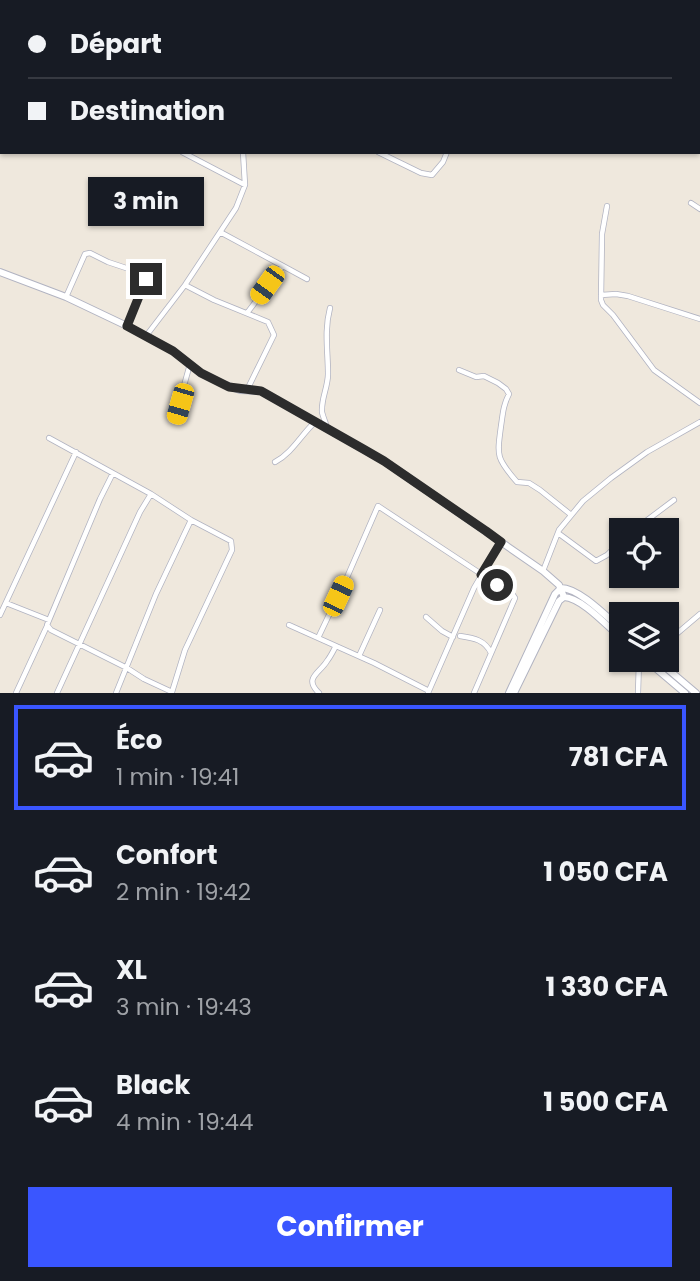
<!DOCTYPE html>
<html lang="fr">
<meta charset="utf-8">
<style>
:root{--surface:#171b24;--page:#20242c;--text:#f1f3f6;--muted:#9ea1a6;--line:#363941;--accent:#3a56ff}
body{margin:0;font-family:Poppins,sans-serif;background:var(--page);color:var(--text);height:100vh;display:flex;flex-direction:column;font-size:26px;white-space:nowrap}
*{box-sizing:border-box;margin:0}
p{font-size:23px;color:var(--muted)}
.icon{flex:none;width:38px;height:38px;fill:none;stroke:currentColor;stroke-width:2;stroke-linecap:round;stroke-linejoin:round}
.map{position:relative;height:693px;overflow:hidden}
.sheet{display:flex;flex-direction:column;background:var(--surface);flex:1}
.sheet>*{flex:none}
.guide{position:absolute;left:0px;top:0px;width:700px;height:154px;box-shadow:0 2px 5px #0004;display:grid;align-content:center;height:154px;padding:0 28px;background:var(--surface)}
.controls{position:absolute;left:609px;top:518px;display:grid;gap:14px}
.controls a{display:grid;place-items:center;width:70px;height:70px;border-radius:0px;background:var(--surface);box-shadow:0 2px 5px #0004;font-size:35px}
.end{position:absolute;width:32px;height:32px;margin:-16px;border:9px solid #2c2c2c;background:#fff;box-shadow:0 0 0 4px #fff}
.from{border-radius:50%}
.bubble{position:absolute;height:49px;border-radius:0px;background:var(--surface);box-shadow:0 2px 5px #0004;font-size:23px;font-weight:700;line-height:49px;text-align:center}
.car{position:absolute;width:21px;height:42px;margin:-21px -10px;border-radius:9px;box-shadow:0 0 5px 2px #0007;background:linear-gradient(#f5c518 24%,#345 0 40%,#f5c518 0 76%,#345 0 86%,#f5c518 0)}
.guide b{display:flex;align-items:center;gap:24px;height:66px;font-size:26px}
.guide b+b{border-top:2px solid var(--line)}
.guide i{width:18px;height:18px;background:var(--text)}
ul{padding:12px 0 0;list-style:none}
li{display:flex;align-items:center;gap:21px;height:105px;margin:0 14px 10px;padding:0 14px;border:4px solid transparent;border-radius:0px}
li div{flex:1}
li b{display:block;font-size:26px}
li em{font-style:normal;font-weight:700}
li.on{border-color:var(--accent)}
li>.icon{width:63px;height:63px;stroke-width:1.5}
.cta{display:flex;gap:14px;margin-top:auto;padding:14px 28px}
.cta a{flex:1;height:80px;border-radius:0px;background:var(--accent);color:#fff;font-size:28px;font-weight:700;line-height:80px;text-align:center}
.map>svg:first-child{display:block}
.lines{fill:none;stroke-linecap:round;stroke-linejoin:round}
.street-casing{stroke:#b1b3c1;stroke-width:6}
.secondary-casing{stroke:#b1b3c1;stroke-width:8}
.street{stroke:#fff;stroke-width:4.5}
.secondary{stroke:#fff;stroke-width:6}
.route{stroke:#2c2c2c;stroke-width:9}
</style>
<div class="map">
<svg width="700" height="693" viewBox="0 0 700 693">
<rect width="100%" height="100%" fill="#efe8dd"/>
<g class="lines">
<defs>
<path id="street" d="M155,0L159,2
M225,0L229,2
M0,79H2
M698,146H700
M182,152L245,185
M378,152L421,173L432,175L443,162L447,152
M691,203L700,209
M607,206L602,234L601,300L603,305L613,315L654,370L700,403
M220,232L283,266
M185,285L214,300L268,322L274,335L247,390
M601,295L616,294L628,296L700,319
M66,297L85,254L90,253L108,262L144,274L147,279L127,326
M247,313L283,266L307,279
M146,336L185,285L236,208L245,185L243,152
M459,370L476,377L484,376L498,383L506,389L509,394C503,406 503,413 501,426C497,456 496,458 517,482L529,483L540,490L570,514
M175,418L190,364
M327,428C326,423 323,417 322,412C321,399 328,387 328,374C328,351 324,331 330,308
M49,438L151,494L191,520L156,594L116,693
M275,462C292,453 301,435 315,422
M113,473L100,499L47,625L51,630L127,668L144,679L172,692L171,693
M634,530L674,500
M558,533L596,561L607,555L621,541
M543,571L559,530L583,501L611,478L647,452L700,422
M6,603L49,620
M0,615L76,452
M426,617L442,631L453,637
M289,625L374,663L429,691
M460,636C474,638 485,640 491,653
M318,638L348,575L378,506L513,595L515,598L474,693
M667,642L700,614
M359,656L380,610
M172,692L185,650L232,550L231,541L191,520
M16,693L47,626
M57,693L140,512L151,494
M319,693C303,678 320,673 327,661C331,656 333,651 336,646
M428,693L474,588L501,542
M638,693L639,661L642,660"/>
<path id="secondary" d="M0,272L66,297L127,326L173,351L201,373L223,384L240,390L261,391L384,461L543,571L559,585L564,597
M646,660L685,693
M657,660L696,693
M509,693L555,594L561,588C579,588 607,617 621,629
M514,693L559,601L564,597C582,598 607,626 621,638"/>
</defs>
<use href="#street" class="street-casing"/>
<use href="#secondary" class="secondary-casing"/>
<use href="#street" class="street"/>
<use href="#secondary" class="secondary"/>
</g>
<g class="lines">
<path class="route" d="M146,279L127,326L173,351L201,373L229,387L261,391L365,450L384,461L486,531L501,542L481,575L497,585"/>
</g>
</svg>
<div class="controls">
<a><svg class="icon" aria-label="locate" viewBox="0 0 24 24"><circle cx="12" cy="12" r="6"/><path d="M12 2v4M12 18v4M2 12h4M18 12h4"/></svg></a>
<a><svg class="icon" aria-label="layers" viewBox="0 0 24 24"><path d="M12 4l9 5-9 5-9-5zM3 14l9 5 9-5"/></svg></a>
</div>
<i class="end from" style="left:497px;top:585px"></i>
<i class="end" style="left:146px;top:279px"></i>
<div class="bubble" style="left:88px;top:177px;width:116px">3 min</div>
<i class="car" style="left:267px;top:285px;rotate:216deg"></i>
<i class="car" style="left:180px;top:404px;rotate:196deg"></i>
<i class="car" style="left:338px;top:596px;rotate:25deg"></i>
<div class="guide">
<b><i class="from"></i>Départ</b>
<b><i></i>Destination</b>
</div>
</div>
<section class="sheet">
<ul>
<li class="on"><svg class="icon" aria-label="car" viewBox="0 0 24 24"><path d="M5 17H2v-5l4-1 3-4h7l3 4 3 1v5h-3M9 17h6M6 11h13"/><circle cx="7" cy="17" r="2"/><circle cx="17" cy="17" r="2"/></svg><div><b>Éco</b><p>1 min · 19:41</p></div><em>781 CFA</em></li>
<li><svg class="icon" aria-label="car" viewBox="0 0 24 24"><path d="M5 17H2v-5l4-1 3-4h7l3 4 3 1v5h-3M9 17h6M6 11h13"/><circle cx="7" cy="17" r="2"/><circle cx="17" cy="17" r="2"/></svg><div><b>Confort</b><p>2 min · 19:42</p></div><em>1 050 CFA</em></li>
<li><svg class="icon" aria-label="car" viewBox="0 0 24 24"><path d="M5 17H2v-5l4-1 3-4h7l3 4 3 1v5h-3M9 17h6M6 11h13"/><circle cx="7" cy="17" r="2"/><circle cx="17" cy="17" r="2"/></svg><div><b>XL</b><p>3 min · 19:43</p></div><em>1 330 CFA</em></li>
<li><svg class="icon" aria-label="car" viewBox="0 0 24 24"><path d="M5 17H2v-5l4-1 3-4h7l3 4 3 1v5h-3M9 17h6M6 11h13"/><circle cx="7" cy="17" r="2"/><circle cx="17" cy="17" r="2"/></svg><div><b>Black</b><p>4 min · 19:44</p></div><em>1 500 CFA</em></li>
</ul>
<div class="cta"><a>Confirmer</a></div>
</section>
